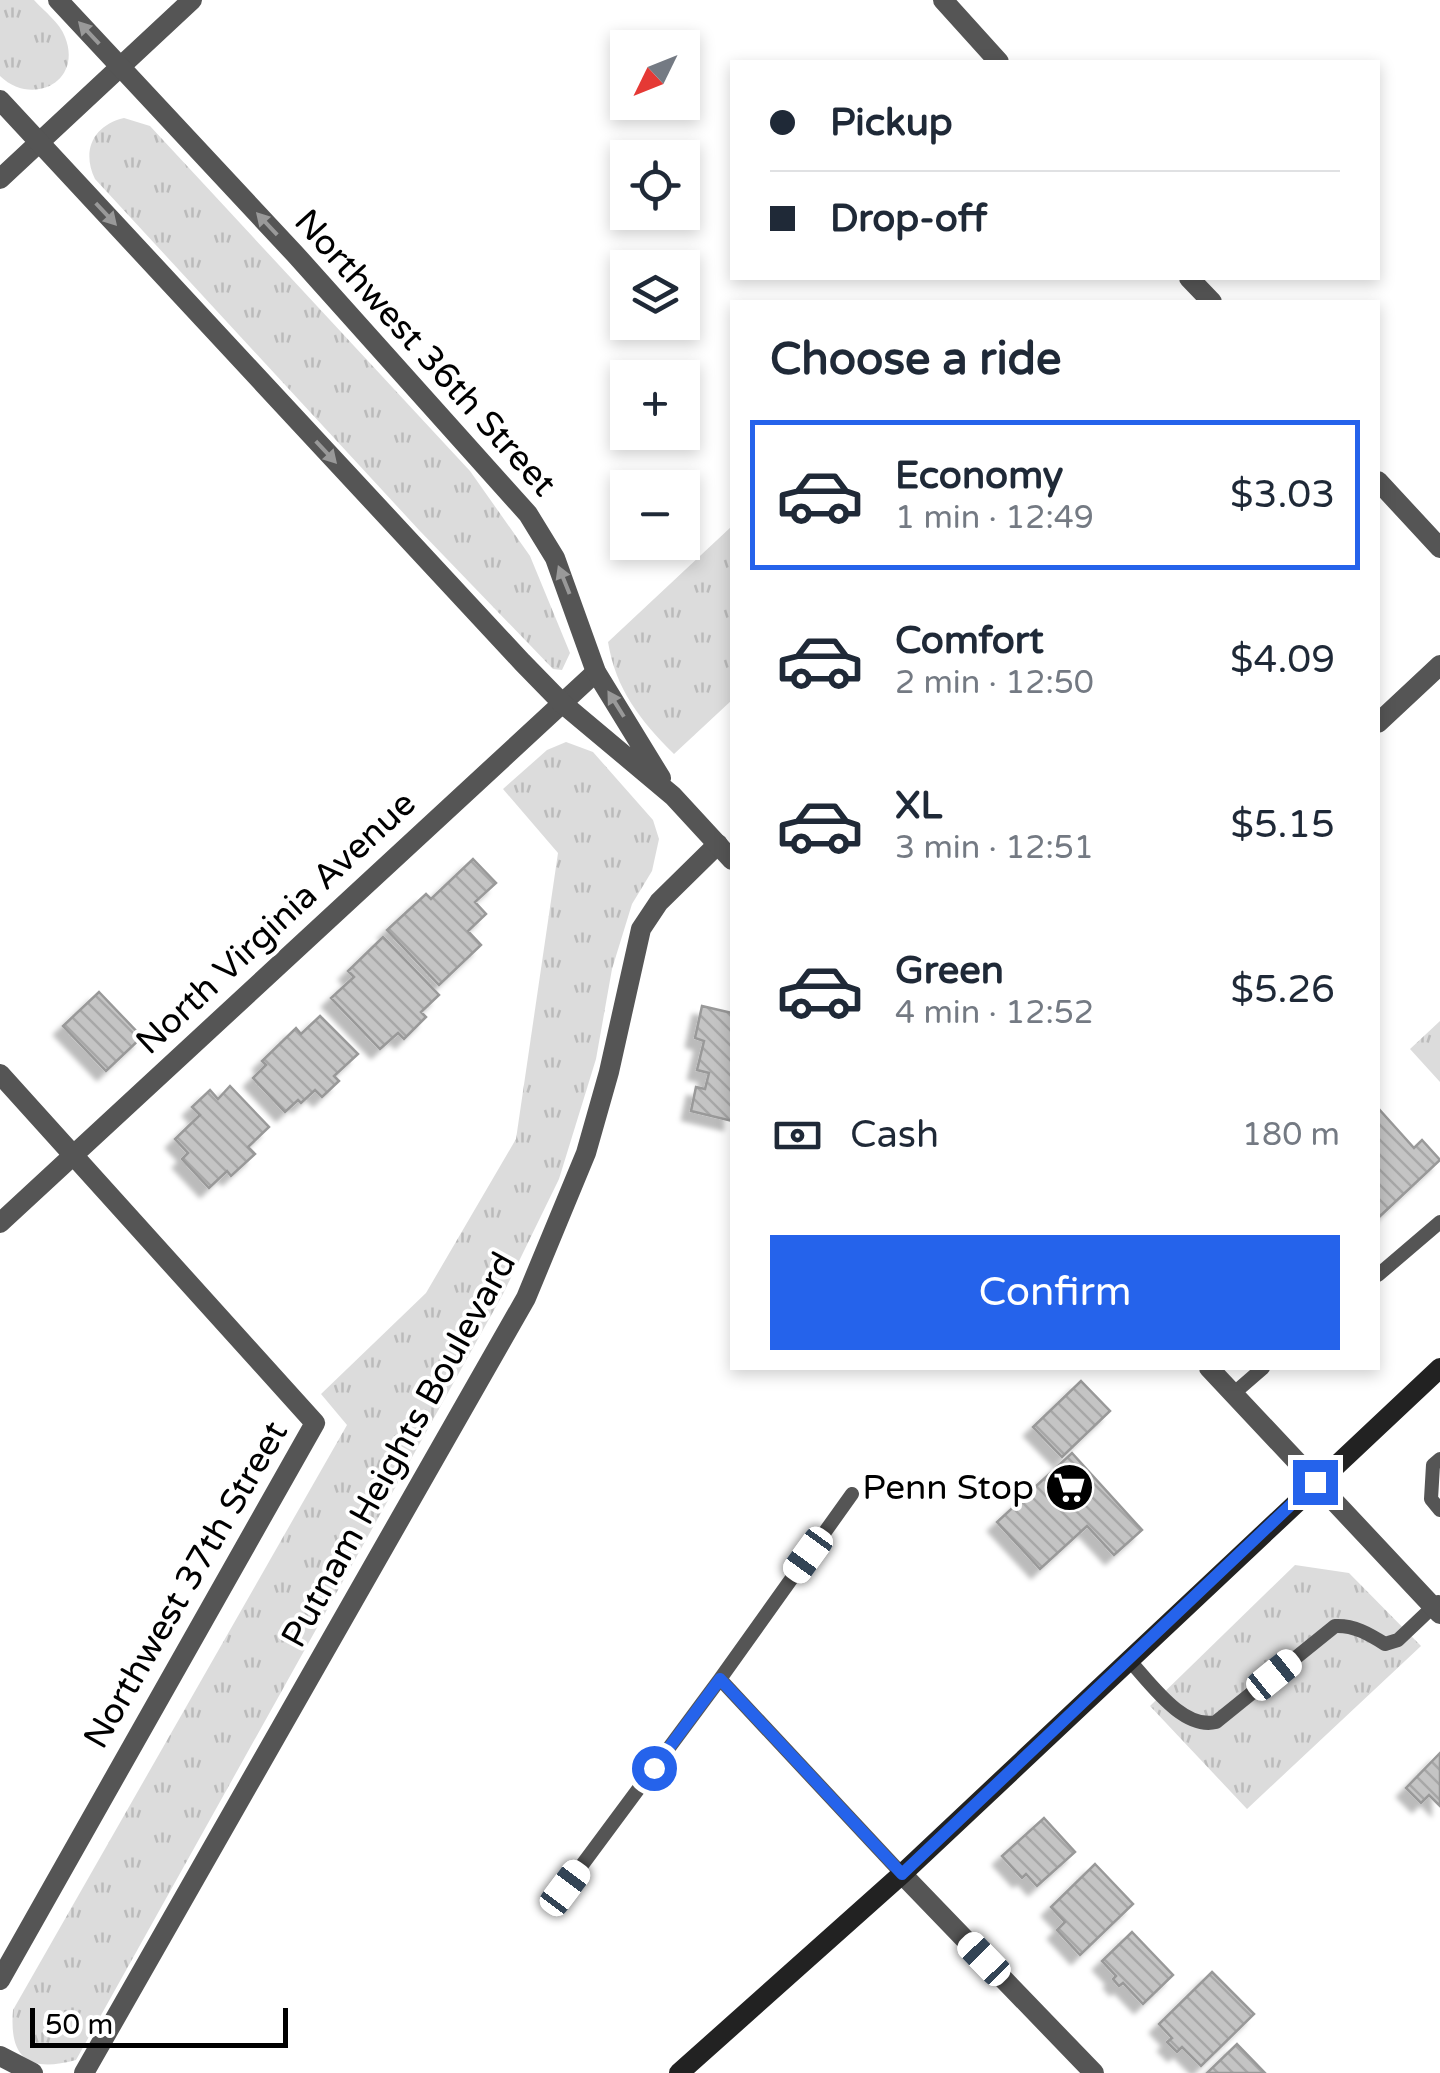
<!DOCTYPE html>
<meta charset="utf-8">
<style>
:root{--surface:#fff;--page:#f6f6f7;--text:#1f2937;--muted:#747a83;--line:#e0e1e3;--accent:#2563eb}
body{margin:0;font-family:"Varela Round",sans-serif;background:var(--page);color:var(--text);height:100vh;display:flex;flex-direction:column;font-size:38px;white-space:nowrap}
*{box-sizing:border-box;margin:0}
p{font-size:32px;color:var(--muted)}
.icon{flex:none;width:55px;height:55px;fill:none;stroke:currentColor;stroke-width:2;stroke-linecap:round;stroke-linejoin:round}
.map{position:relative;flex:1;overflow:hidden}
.panel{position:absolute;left:730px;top:300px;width:650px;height:1070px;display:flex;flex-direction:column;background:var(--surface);border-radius:0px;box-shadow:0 5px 15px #0003}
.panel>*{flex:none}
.banner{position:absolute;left:730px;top:60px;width:650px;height:220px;border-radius:0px;box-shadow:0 5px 15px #0003;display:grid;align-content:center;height:220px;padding:0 40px;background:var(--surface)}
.needle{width:65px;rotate:227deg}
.buttons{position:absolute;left:610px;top:30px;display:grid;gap:20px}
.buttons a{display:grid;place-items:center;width:90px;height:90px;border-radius:0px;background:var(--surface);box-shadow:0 5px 15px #0003;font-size:50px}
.scale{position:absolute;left:30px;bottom:25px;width:258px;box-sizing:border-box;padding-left:10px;border:5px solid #000;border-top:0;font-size:28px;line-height:35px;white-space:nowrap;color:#000;-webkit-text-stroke:8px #fff;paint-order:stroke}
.end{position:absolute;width:45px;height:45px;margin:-22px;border:12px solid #2563eb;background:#fff;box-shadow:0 0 0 5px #fff}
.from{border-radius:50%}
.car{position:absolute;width:30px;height:60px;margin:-30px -15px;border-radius:12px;box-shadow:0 0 8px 2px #0007;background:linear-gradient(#fff 24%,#345 0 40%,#fff 0 76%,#345 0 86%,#fff 0)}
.banner b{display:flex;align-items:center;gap:35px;height:95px;font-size:38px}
.banner b+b{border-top:2px solid var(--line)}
.banner i{width:25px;height:25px;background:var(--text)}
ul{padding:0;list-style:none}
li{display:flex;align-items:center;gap:30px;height:150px;margin:0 20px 15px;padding:0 20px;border:5px solid transparent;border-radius:0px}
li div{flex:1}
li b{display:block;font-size:38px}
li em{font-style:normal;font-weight:600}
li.current{border-color:var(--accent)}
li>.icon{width:90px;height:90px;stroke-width:1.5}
h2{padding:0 40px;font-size:45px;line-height:120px}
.pay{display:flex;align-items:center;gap:25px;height:110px;padding:0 40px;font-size:38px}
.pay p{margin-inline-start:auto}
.primary-button{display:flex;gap:20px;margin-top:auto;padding:20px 40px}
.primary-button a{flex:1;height:115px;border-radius:0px;background:var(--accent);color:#fff;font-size:40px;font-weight:600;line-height:115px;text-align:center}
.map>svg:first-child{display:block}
.grass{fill:url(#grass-tufts)}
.building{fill:url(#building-back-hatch);stroke:#999;stroke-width:2.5;filter:url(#shadow)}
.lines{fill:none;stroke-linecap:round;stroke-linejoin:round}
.service{stroke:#555;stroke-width:14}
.minor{stroke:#555;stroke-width:20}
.tertiary{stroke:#555;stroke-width:20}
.secondary{stroke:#222;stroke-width:20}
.oneway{fill:#999}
.route{stroke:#2563eb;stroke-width:12}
.labels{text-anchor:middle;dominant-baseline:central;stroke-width:8;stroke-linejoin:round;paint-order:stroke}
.street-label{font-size:35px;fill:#000;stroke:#fff}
.poi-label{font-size:35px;fill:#000;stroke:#fff;text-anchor:end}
</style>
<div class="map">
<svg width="1440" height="2073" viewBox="0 0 1440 2073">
<defs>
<pattern id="grass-tufts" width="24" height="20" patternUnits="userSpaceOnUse" patternTransform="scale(2.5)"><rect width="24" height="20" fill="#dcdcdc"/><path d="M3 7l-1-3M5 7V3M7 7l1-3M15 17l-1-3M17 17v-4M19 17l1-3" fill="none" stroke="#bbb"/></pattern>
<pattern id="building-back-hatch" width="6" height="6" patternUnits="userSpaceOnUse" patternTransform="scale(2.5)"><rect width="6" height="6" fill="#c4c4c4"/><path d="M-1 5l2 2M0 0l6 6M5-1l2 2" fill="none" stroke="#a7a7a7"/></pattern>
<filter id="shadow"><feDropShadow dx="-9" dy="9" stdDeviation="2.5" flood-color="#0004"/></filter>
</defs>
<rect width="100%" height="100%" fill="#fff"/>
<path class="grass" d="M0,0H34C44,11 60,23 65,37C83,82 32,107 0,76Z
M124,118L150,126L470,471L530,556L570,653L562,670L553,669L419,530L95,179C81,150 94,125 124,118Z
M732,526V700L674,754C640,720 616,690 608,642Z
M566,742L593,752L653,820L659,839L652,871L632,904L612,969L596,1059L559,1179L503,1294L76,2060C28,2073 9,2058 13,2010L347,1425L321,1394L426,1293L516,1139L558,853L503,789L547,750Z
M1440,1021V1082L1410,1049Z
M1295,1565L1349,1573L1421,1646L1247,1809L1150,1706Z"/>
<path class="building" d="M473,859L496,883L475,902L486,914L468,931L481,945L439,985L387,930L426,894L431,899Z
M383,937L439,995L421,1012L426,1017L404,1039L398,1033L380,1049L331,998L354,977L348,971Z
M99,992L142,1037L106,1071L63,1026Z
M702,1006L732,1013V1121L691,1111L696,1087L705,1089L709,1073L697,1070L704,1041L695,1038Z
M320,1016L358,1054L334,1076L339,1081L322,1097L315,1090L301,1103L298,1100L285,1112L253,1078L266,1065L262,1061L296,1028L301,1034Z
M230,1086L269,1127L248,1147L255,1154L231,1176L227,1171L209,1188L182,1159L188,1153L175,1139L200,1115L192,1107L210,1090L218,1099Z
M1378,1108L1414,1148L1422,1140L1440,1160L1378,1218Z
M1081,1381L1110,1411L1062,1457L1033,1427Z
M1072,1453L1142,1530L1114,1555L1087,1526L1040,1569L997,1522Z
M1440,1753V1806L1429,1795L1421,1803L1406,1788Z
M1044,1818L1075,1852L1037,1886L1026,1874L1022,1878L1002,1856Z
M1095,1864L1133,1904L1080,1955L1057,1930L1065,1922L1051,1907Z
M1132,1932L1173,1975L1143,2004L1123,1983L1119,1986L1113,1979L1116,1976L1102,1961Z
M1212,1972L1254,2014L1201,2066L1182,2047L1177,2052L1167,2042L1172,2038L1159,2024Z
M1237,2044L1265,2073H1207Z"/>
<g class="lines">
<path class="service" d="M1378,1275L1440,1222
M1233,1394L1263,1368
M1440,1459L1433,1465L1431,1499L1440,1510
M1128,1659C1150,1682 1182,1730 1216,1722L1335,1626C1354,1625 1369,1634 1385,1644L1398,1640L1438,1602
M720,1679L902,1874
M565,1888L720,1679L852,1494"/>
<path class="minor" d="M943,0L999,62
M0,179L192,0
M1189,278L1212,302
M1378,481L1440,548
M1378,723L1440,665
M0,1074L315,1423L0,1980
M0,1223L596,672
M902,1874L1094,2073
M0,2056L33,2073
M84,2073L526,1298L586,1153L609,1072L641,929L659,902L718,844"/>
<path class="tertiary" d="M58,0L295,254L528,514L555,558L596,672L661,778
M0,100L522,662L562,703L673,796L732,860
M1209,1368L1440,1614"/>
<path class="secondary" d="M679,2073L902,1874L1440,1368"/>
</g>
<defs><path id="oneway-solid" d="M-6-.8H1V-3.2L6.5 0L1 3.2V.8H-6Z" transform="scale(2.5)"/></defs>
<g class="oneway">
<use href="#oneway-solid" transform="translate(89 33) rotate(-133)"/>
<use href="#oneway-solid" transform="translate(106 214) rotate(47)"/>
<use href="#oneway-solid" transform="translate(267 224) rotate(-133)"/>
<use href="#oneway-solid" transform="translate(326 452) rotate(47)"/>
<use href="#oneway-solid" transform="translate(564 580) rotate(-112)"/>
<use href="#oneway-solid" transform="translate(616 704) rotate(-122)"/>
</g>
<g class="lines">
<path class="route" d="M654,1768L720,1679L902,1874L1315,1482"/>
</g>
<defs>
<symbol id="supermarket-disc" viewBox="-11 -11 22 22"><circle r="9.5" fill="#000" stroke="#fff"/><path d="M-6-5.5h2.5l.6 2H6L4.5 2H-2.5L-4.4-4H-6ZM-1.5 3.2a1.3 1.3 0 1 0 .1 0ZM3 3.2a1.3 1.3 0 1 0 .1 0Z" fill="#fff"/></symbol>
</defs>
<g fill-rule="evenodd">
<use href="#supermarket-disc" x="1042" y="1460" width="55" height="55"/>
</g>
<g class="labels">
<g class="street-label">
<text transform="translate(425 353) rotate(48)">Northwest 36th Street</text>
<text transform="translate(276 923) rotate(-43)">North Virginia Avenue</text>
<text transform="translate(399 1450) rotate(-61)">Putnam Heights Boulevard</text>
<text transform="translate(186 1585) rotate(-60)">Northwest 37th Street</text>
</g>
<g class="poi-label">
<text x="1034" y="1488">Penn Stop</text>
</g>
</g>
</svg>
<div class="buttons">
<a><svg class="needle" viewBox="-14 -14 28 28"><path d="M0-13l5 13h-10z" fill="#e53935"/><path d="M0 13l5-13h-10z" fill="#747a83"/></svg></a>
<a><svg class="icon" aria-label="locate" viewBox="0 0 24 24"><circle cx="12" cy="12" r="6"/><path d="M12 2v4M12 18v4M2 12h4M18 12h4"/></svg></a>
<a><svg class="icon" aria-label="layers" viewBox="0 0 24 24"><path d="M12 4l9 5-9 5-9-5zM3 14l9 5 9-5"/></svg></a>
<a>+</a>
<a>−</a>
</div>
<div class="scale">50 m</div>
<i class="end from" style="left:654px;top:1768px"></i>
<i class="end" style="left:1315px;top:1482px"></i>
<i class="car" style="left:808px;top:1555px;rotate:216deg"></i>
<i class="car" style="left:1274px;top:1675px;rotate:51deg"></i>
<i class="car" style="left:565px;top:1888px;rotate:37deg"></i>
<i class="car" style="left:984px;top:1959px;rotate:316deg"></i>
<div class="banner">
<b><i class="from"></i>Pickup</b>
<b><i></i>Drop-off</b>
</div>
<section class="panel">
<h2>Choose a ride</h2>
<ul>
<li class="current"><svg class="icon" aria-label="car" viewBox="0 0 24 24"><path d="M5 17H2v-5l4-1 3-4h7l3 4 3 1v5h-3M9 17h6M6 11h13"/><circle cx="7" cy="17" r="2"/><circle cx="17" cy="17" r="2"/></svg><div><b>Economy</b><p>1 min · 12:49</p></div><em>$3.03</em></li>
<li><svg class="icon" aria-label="car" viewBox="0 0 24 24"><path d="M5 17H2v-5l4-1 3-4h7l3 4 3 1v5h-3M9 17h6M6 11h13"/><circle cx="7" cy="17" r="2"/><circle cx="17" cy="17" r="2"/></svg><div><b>Comfort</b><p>2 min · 12:50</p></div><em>$4.09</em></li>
<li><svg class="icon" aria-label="car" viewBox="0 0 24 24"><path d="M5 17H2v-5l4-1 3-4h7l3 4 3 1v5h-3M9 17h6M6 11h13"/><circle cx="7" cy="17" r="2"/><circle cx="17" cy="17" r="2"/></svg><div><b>XL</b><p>3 min · 12:51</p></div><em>$5.15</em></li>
<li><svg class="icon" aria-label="car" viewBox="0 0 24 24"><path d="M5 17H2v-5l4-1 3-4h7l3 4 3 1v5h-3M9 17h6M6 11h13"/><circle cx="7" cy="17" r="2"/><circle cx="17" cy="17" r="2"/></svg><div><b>Green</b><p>4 min · 12:52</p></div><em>$5.26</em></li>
</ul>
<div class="pay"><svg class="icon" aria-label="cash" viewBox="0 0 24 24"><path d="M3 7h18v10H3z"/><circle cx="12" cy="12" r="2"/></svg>Cash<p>180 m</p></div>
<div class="primary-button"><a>Confirm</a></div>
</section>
</div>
